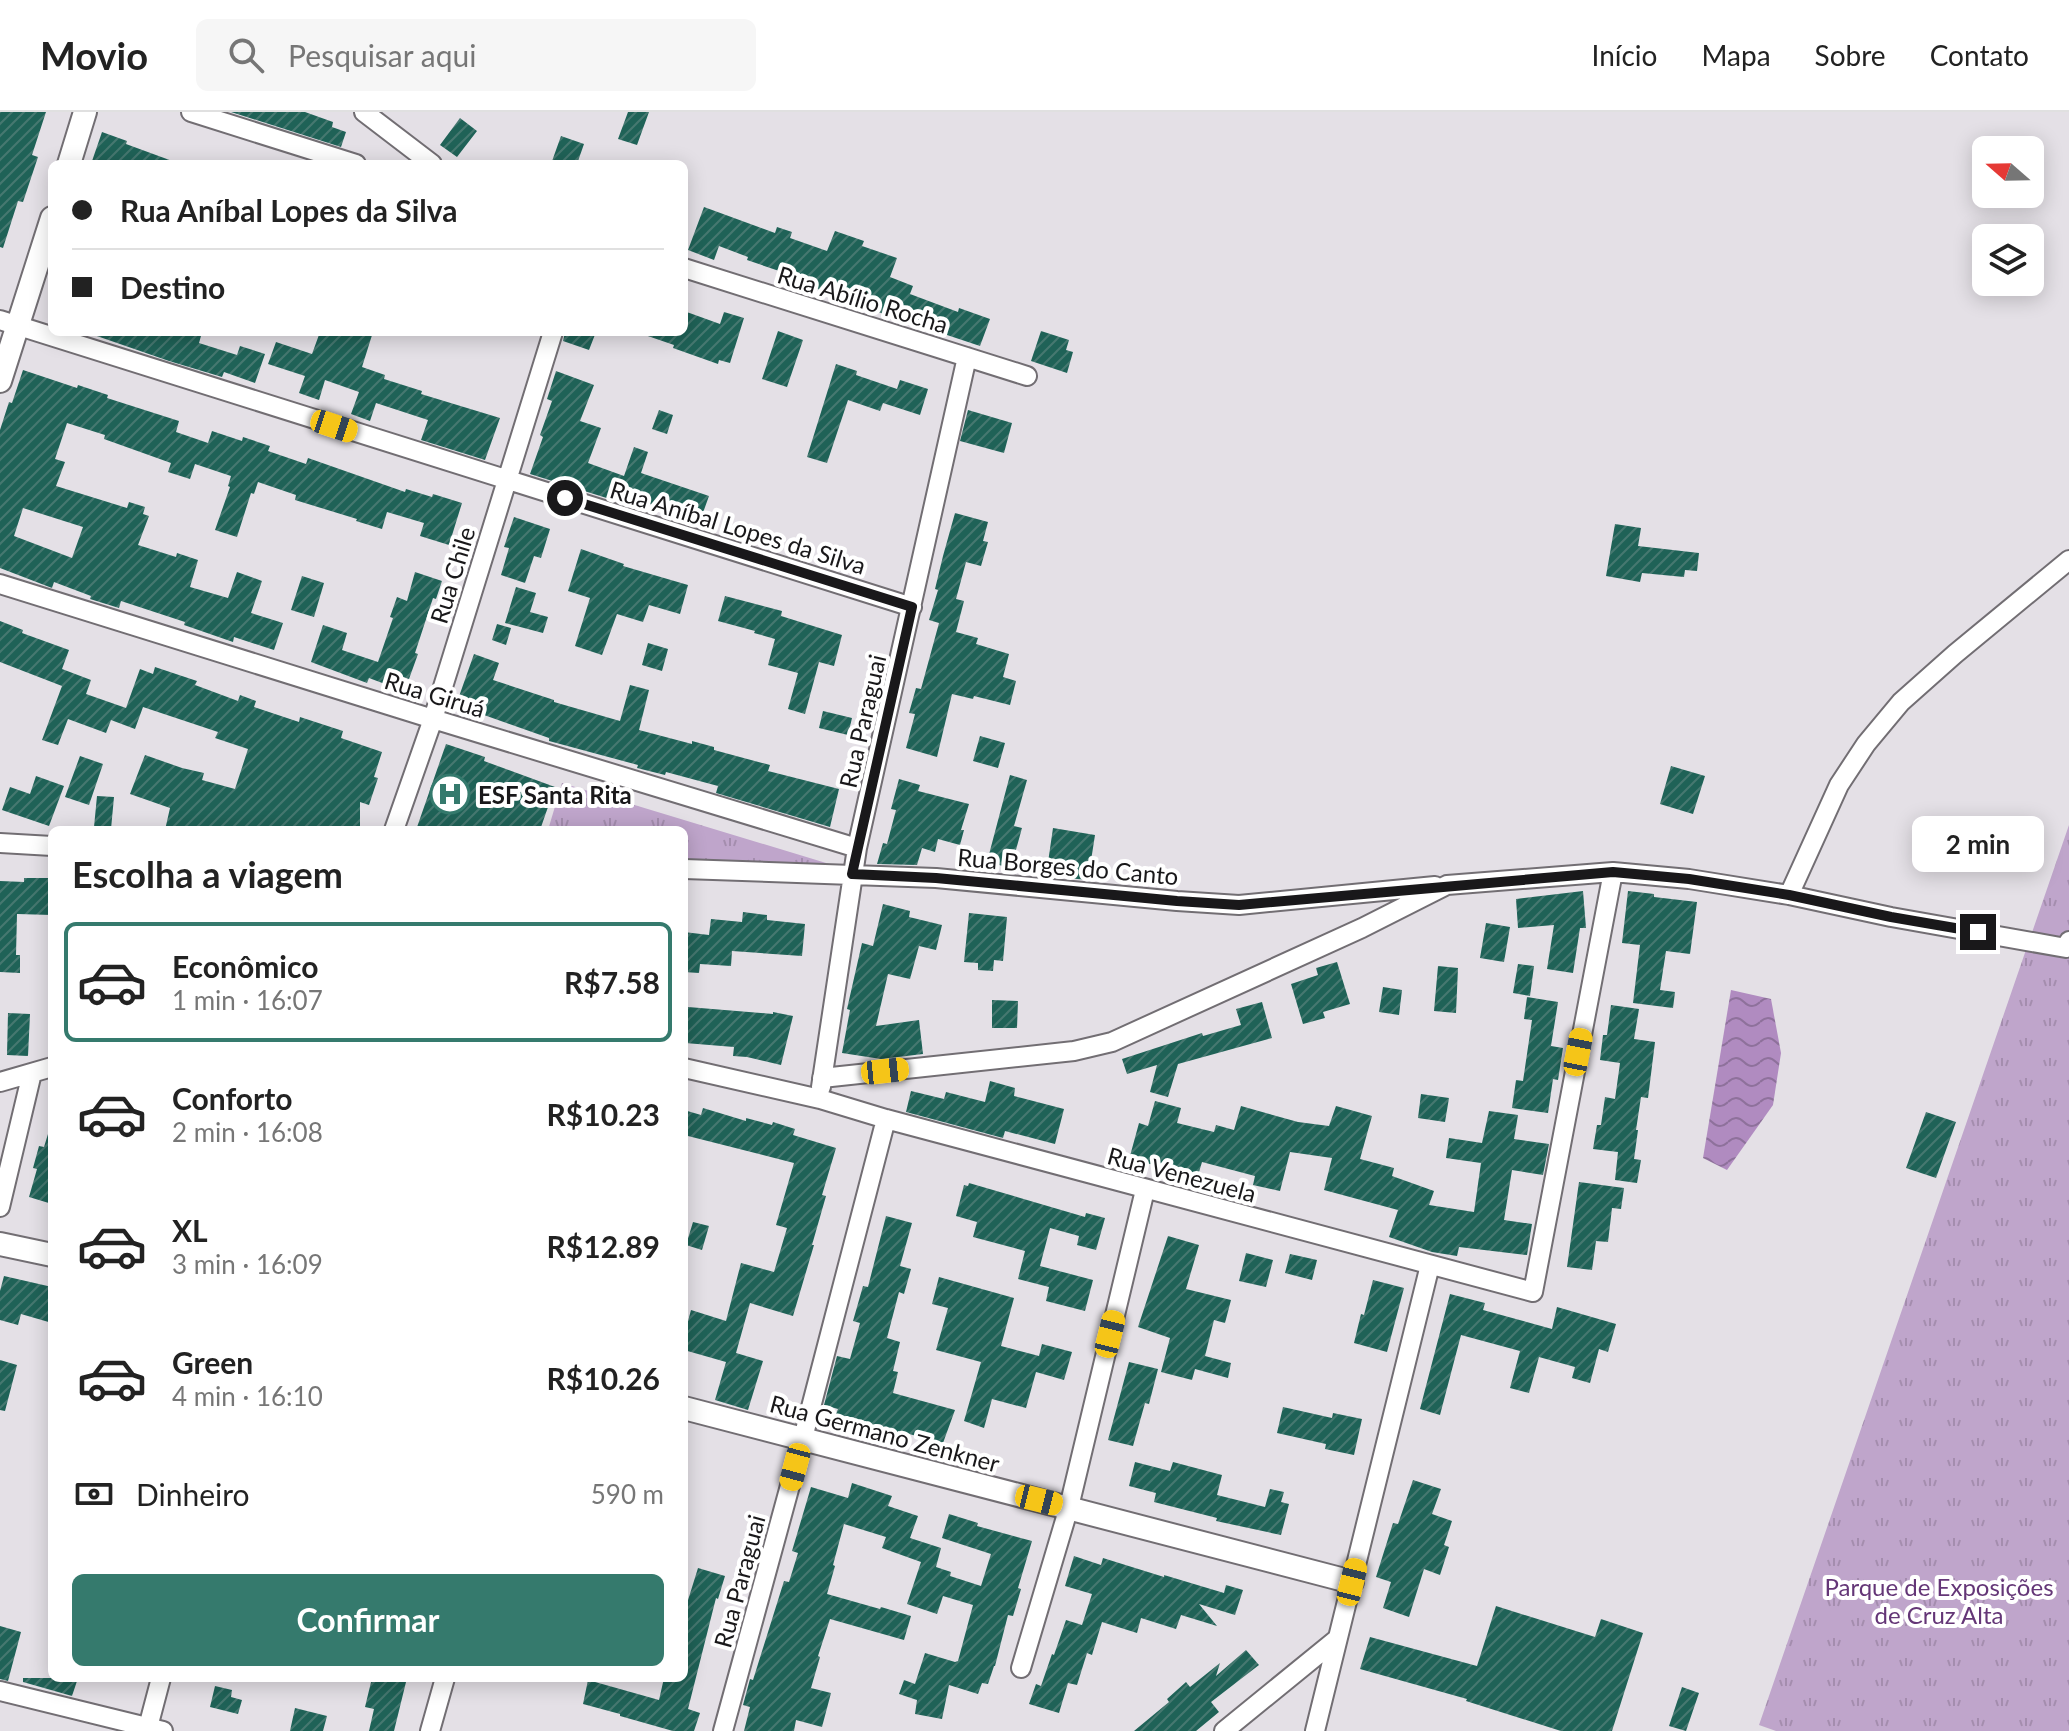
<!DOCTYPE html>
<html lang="pt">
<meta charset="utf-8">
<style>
:root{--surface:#fff;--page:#f6f6f6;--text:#222;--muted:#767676;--line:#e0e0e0;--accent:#357a6d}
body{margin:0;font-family:Lato,sans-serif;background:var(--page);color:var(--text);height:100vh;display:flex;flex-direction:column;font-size:30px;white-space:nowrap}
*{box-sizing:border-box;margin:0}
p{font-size:26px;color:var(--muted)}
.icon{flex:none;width:44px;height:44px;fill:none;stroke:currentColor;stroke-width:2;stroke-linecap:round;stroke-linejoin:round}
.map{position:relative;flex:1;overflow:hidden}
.details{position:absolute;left:48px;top:714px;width:640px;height:856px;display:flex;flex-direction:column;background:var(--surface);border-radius:12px;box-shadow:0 4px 20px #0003}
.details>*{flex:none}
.top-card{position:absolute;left:48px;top:48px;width:640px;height:176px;border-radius:12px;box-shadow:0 4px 20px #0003;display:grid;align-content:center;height:176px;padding:0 24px;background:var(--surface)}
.needle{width:52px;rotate:290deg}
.buttons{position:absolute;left:1972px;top:24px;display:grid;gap:16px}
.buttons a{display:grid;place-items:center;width:72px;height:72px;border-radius:12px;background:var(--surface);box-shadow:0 4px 20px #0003;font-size:40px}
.end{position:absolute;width:36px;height:36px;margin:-18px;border:10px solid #19181a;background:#fff;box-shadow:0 0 0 4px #fff}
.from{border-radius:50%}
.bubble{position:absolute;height:56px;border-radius:12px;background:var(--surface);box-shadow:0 4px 20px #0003;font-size:26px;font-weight:700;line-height:56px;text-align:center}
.car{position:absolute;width:24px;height:48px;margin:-24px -12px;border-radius:10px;box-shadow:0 0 6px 2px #0007;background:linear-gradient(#f5c518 24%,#345 0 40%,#f5c518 0 76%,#345 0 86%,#f5c518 0)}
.top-card b{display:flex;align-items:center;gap:28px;height:76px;font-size:30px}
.top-card b+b{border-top:2px solid var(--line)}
.top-card i{width:20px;height:20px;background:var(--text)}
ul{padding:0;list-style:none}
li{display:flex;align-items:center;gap:24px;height:120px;margin:0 16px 12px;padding:0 8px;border:4px solid transparent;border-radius:12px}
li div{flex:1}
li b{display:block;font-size:30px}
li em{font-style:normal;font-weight:700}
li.selected{border-color:var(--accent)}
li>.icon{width:72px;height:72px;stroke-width:1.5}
h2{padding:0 24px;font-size:36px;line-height:96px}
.pay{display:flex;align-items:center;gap:20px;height:88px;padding:0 24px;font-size:30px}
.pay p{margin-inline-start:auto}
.cta{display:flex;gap:16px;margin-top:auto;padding:16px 24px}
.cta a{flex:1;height:92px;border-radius:12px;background:var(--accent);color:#fff;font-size:32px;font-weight:700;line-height:92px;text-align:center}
header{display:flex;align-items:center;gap:48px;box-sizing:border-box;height:112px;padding:0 40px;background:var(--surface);border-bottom:2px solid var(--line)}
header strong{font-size:38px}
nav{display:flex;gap:44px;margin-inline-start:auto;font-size:28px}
.search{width:560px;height:72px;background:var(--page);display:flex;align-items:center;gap:20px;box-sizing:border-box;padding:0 28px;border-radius:12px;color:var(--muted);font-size:30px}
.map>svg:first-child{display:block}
.park{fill:url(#park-tufts)}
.water{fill:url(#water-waves)}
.building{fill:url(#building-hatch);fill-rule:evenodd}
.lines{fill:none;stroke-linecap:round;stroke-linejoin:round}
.minor-casing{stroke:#726e73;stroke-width:22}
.tertiary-casing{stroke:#726e73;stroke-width:26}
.minor{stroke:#fff;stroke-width:18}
.tertiary{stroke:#fff;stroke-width:22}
.route{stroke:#19181a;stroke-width:10}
.labels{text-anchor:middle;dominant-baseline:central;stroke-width:8;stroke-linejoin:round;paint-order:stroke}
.street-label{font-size:24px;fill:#19181a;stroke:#fff}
.poi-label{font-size:24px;font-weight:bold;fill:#19181a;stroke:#fff;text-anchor:start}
.park-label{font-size:24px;fill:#643677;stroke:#fff}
</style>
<header>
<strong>Movio</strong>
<div class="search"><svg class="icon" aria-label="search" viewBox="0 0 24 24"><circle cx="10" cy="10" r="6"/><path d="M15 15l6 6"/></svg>Pesquisar aqui</div>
<nav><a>Início</a><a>Mapa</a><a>Sobre</a><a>Contato</a></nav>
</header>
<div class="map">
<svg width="2069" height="1619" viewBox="0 0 2069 1619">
<defs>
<pattern id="park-tufts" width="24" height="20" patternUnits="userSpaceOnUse" patternTransform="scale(2)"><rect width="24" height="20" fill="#bfa5cb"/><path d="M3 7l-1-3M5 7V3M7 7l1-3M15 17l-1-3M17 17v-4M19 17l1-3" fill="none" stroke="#a48dae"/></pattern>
<pattern id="water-waves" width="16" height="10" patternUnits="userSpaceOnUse" patternTransform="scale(2)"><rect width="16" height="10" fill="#b08bc0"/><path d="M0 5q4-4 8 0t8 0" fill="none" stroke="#8e719b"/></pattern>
<pattern id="building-hatch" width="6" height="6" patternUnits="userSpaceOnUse" patternTransform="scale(2)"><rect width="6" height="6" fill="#1f6257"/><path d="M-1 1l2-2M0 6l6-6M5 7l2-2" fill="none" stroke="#467870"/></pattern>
</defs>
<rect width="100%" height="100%" fill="#e4e0e6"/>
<path class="park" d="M562,671L836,754L684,751V718H548Z
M2069,713V1619H1776L1759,1613Z"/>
<path class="water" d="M1731,878L1771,887L1781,941L1773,993L1727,1058L1703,1046Z"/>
<path class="building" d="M0,0H46L32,43L38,45L23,90L18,89L3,136L0,135Z
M231,0H305L333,10L332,15L346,20L341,35Z
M628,0H649L637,33L618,27Z
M460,6L477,19L457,45L440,33Z
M102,20L127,29L126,32L175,50V52H91Z
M561,24L584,32L577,52H551Z
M704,95L775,121L777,115L792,120L790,126L827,139L835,119L864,129L862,134L897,146L890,165L913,174L910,182L958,200L959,196L990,207L980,234L848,190V188L809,174L807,179L782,170L785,161L747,148L748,145L719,134L714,148L688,138Z
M684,199L720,212L724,200L744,206L730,251L719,248L718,252L673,236L674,233L642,222L643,220H684Z
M778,219L803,228L787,275L762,267Z
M1041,219L1069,228L1066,238L1073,240L1067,261L1031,249Z
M94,220H190L201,224L199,231L237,243L240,234L265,242L255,271L224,260L222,265L169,249L94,223Z
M320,220H373L362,255L385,263L384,267L422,279L421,282L500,306L485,348L421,328L428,308L376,291L370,309L351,302L359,280L325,268L319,288L299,281L305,264L268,252L276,230L312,242Z
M565,220H596L589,238L563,229Z
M836,252L857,259L856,263L897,277L900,268L928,277L920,303L883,291L880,299L848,288L827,351L807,345Z
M23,258L77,276L78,273L108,283L107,286L179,309L176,320L208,331L212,319L242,329L243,325L270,334L268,339L306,352L308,346L405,380L406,377L432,385L433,382L462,391L449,433L420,424L424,411L387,400L382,417L356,409L357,407L295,388L296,383L258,370L254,382L251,381L237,425L215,418L230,375L228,374L231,364L195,352L190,367L168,360L171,351L104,327L105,323L67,311L55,347L65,350L56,374L127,396L129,390L145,395L143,402L149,404L138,433L176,445L177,441L198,448L190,475L228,486L237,460L262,469L251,501L283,511L274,538L234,525L233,530L184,513L185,510L121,489L119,496L90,487L91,484L54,470L52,476L0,456V318L9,290L12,291ZM23,396L83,415L72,446L14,424Z
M556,259L594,273L580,309L601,316L588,351L624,364L634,335L648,340L641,361L709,384L700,409L647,391L645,398L530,362L543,325L540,323L552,289L547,287Z
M659,298L673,303L667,322L652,317Z
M968,298L1012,311L1004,341L960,329Z
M955,401L988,410L983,429L988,430L981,454L966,450L956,487L964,489L956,520L978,526L976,532L1009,542L1003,565L1016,569L1010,593L974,584L973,587L952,582L937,645L906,636L915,602L909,601L916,576L921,577L939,511L929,508L938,478L935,477L943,444Z
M514,405L550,417L541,446L534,444L525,471L501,463L509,436L504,435Z
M1615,412L1641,416L1638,434L1699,441L1697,459L1685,458L1684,465L1642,461L1640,470L1606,464Z
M581,437L624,452L623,454L688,473L680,502L649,493L643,510L617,502L602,543L575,534L590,486L568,479Z
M415,460L442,469L436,487L433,486L415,541L418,542L409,567L397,563L393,575L369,566L367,571L311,550L323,513L347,521L342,538L378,550L393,506L390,505L397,485L407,489Z
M302,464L324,471L314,505L291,498Z
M516,475L536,481L530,500L548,505L543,521L505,511Z
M725,484L782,499L781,504L842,523L834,554L819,550L805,602L788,597L798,561L768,553L775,527L754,521L755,519L718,509Z
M0,509L23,518L22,521L69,538L62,557L91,568L86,582L126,596L140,557L153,562L155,555L197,569L195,573L238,589L240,583L256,589L254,595L299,610L300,605L343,619L341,626L382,640L374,665L378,666L369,693L360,690V718H165L170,696L130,682L145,643L182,656L204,661L202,668L235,677L248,637L215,626L218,620L143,595L135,617L111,608L106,621L68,607L58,633L42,628L62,574L0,550Z
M497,512L511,516L506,533L492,528Z
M648,531L668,537L662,559L642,553Z
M474,542L499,551L493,568L554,588V590L620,609L630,573L649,578L639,618L692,632V629L714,635V638L770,653L768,659L839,677L830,715L716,681L718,674L666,660L665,663L637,656L638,653L549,629V626L456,593Z
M823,599L852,606L848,623L819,616Z
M980,624L1005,631L998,656L973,649Z
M446,632L485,645L484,649L555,675L540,718H416Z
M80,644L103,652L89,693L65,685Z
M1671,654L1705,664L1693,702L1660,692Z
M1010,663L1027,668L1014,714L1022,716L1011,756L987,750Z
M36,664L64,674L49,714L2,698L10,675L30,682Z
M899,667L920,673L918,679L969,692L961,718H964L960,733L938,727L935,740L922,736L917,753L877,752L883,731L887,732L896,698L891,697Z
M97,684L114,685L111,717L94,715Z
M1053,716L1095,723L1088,768L1046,764Z
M24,766H52V803L17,802L16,843H20V861L0,860V769L24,770Z
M1583,779L1586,816H1580L1573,861L1547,857L1554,813L1518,816L1516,787Z
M1628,779L1654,782V785L1697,790L1690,842L1666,839L1660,878L1675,880L1673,896L1633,891L1640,833L1622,831Z
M883,792L910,799L909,805L942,813L936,838L919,834L910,867L888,862L876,914L919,908L923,942L881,947L842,941L850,898L847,897L862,831L873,834Z
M743,800L767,803V808L805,812L802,844L732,839L731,854L700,852L699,861L684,860V820L709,823L711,807L742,810Z
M969,801L1007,805L1003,849L994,848L993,859L978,858V851L964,850Z
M1486,811L1510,815L1504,850L1480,846Z
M1337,850L1350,892L1323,900L1325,906L1303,912L1291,872L1318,863L1316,856Z
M1518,852L1534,854L1530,884L1513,881Z
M1438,854L1458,856L1456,901L1434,899Z
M1383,875L1402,878L1399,903L1379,900Z
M1527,885L1558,890L1551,934L1563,936L1558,968L1553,967L1548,1001L1512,996L1516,968L1523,969L1532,908L1524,907Z
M992,888L1018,889L1017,916H992Z
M1262,890L1272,926L1178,952L1168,985L1150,980L1157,953L1127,962L1122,947L1202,921L1203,924L1241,913L1236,897Z
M1611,893L1639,897L1634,927L1655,930L1648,986L1641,985L1636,1018H1638L1634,1047L1641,1048L1637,1071L1615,1068L1618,1040L1593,1037L1597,1013H1601L1605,985L1615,987L1620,951L1600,948L1603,923H1607Z
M688,895L773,902V900L793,904L781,953L747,945L733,944L734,935L685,931Z
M8,901L30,902L28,944L7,943Z
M990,969L1015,976L1014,984L1064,997L1055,1032L1005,1019L1003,1026L906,1000L911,979L944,987L946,980L985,990Z
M1421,982L1449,986L1445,1010L1418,1006Z
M1155,989L1181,996L1177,1011L1214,1020L1216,1013L1234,1018L1241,994L1298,1010L1329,1014L1336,994L1372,1004L1360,1047L1394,1056L1392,1064L1434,1079L1429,1093L1474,1100L1481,1051L1446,1046L1449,1026L1482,1031L1489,999L1518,1003L1514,1027L1549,1032L1543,1063L1512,1058L1504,1108L1532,1112L1527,1143L1459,1135L1457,1144L1432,1140L1389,1125L1398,1098L1324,1078L1332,1046L1290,1040L1280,1079L1253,1073L1255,1064L1202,1050L1197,1067L1174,1061L1175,1058L1146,1051L1143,1060L1127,1055L1139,1011L1148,1014Z
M703,996L746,1009V1006L772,1013L773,1010L795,1017L793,1023L836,1036L822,1083L826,1084L812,1133H814L793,1204L750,1191L736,1241L763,1249L748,1298L715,1288L726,1250L684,1238V1224L691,1198L726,1209L741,1151L774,1160L787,1116L776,1113L794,1051L684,1023V998L701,1003Z
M1926,1000L1956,1010L1936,1066L1906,1056Z
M48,1022H52V1092L29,1085L37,1057L33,1056L39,1034L44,1035Z
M1579,1070L1624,1076L1621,1097L1612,1096L1608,1130L1596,1129L1592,1158L1567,1155Z
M969,1071L1085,1105L1086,1101L1105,1106L1096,1138L1077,1133L1079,1124L1050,1116L1040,1154L1093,1168L1085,1199L1046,1189L1049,1175L1018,1167L1025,1139L973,1125L977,1110L956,1104L964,1073L968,1074Z
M886,1104L912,1111L900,1154L911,1157L904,1182L899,1180L887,1226L900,1230L893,1259L898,1260L893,1281L955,1298L943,1331L898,1319L895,1330L866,1323L869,1311L836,1302L838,1297L824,1293L837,1244L850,1247L860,1211L853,1209L863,1174L868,1175Z
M693,1110L709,1114L702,1138L686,1133Z
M1168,1124L1199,1133L1186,1177L1231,1188L1225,1211L1214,1208L1205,1244L1231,1251L1228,1266L1195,1257L1192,1268L1161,1260L1170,1226L1138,1215Z
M1246,1141L1273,1148L1266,1175L1239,1169Z
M1290,1142L1317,1148L1312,1168L1285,1161Z
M4,1164L52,1175V1211L21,1202L18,1213L0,1208V1179Z
M939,1165L1014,1186L1001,1234L1039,1244L1042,1232L1072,1240L1064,1268L1036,1260L1026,1296L992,1287L984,1316L964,1309L981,1250L936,1238L948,1196L932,1192Z
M1373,1168L1404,1176L1387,1240L1354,1231L1361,1202L1364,1203Z
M1450,1182L1485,1191L1483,1198L1552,1217L1557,1195L1616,1212L1608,1240L1599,1237L1590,1271L1572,1266L1575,1255L1539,1245L1529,1281L1510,1276L1520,1239L1461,1223L1440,1303L1420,1297Z
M0,1248L17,1253L5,1299L0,1298Z
M1129,1250L1158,1257L1149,1292L1145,1291L1133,1334L1108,1328Z
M1283,1295L1332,1306L1333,1301L1362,1307L1354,1343L1325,1337L1326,1332L1277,1321Z
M1135,1350L1170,1359L1173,1350L1222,1363L1217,1383L1265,1395L1270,1377L1284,1380L1281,1390L1289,1392L1281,1423L1216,1409L1217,1406L1154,1390L1156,1381L1129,1374Z
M1413,1368L1441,1377L1432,1402L1452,1409L1444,1433L1449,1435L1440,1463L1424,1457L1409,1505L1383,1496L1391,1470L1376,1465L1393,1411L1398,1412Z
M852,1371L892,1384L888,1394L918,1404L910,1426L941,1436L936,1455L951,1460L950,1464L981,1474L991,1442L942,1426L949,1402L978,1411L977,1414L1032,1429L1018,1476L1021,1477L1013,1504L1008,1503L995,1554H994L988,1572L982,1571L978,1582L949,1573L942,1607L915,1602L917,1588L899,1582L904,1568L915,1572L925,1541L955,1550L958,1549L973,1493L943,1484L937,1502L907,1492L921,1450L882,1436L886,1425L844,1412L833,1453L835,1454L827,1482L880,1497L881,1495L911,1504L904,1528L830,1507L818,1544L820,1545L811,1576L831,1581L822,1615L796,1608L794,1619H744L750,1595L743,1593L750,1567L753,1568L784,1469L789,1470L798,1441L792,1439L811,1375L848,1386Z
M1074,1444L1101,1453L1103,1446L1164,1465V1463L1224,1481L1226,1473L1243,1478L1235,1503L1199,1492L1217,1514L1181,1503L1176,1517L1141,1506L1137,1521L1102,1510L1092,1543L1087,1541L1077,1573L1068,1571L1059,1601L1029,1592L1036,1572L1041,1574L1052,1542L1054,1543L1066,1508L1082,1513L1092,1482L1065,1474Z
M698,1456L725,1464L718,1487L716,1486L688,1597L700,1601L694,1619H673L620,1604V1602L583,1592L588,1568L659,1588L664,1566H684V1501Z
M1496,1494L1595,1525L1601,1507L1643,1521L1612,1619H1561L1466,1589L1467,1587L1360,1557L1370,1525L1477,1554Z
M0,1514L21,1520L8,1569L0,1567Z
M1246,1538L1259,1553L1211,1590L1219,1600L1196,1619H1134L1169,1590L1167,1587L1186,1570L1190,1575L1220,1551L1216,1564Z
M23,1566H78L72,1584L23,1570Z
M372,1566H407L394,1619H369L374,1597L365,1595Z
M215,1574L232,1578L231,1585L242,1588L238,1602L210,1595Z
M1682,1575L1699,1581L1686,1619L1669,1614Z
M295,1596L327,1604L323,1619H290Z"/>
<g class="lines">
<defs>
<path id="minor" d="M191,0L356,52
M364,0L432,52
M684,156L1027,264
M0,208L912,495
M0,472L433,607L857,736
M394,718L433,607L553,220
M0,731L52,734
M684,757L936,766L1177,789L1239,793L1435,774
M1789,783L1839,673L1866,632L1901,590L1955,542L2069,448
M684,956L820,987L886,1007L1533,1180L1613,760
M822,966L1074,939L1112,930L1362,816L1447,773L1613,760L1689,767L1789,783L1891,805L2066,836L2069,829
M0,970L52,955
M821,975L857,736L967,245
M0,1095L32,961
M1021,1556L1069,1395L1145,1078
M0,1579L163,1619
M147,1619L161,1566
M430,1619L445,1566
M723,1619L803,1326L886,1007
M1224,1619L1337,1527
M1315,1619L1430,1153"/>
<path id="tertiary" d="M69,52L85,0
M0,269L52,106
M0,1132L52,1143
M684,1296L1352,1470"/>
</defs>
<use href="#minor" class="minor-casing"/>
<use href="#tertiary" class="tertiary-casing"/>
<use href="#minor" class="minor"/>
<use href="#tertiary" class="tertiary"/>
</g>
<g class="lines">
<path class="route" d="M565,386L912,495L852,762L936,766L1177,789L1239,793L1613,760L1689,767L1789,783L1891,805L1978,820"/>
</g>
<defs>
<symbol id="hospital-ring" viewBox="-11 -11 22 22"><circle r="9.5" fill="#fff" stroke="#357a6d" stroke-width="1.5"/><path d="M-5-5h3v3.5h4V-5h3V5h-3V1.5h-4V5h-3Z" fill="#357a6d"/></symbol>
</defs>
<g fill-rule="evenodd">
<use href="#hospital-ring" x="428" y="660" width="44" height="44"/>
</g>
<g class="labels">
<g class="street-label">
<text transform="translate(863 187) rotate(17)">Rua Abílio Rocha</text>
<text transform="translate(738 415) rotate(17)">Rua Aníbal Lopes da Silva</text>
<text transform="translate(452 463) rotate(-73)">Rua Chile</text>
<text transform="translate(435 582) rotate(17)">Rua Giruá</text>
<text transform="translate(862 609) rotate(-77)">Rua Paraguai</text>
<text transform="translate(1068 754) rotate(5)">Rua Borges do Canto</text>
<text transform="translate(1182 1062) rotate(15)">Rua Venezuela</text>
<text transform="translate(885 1321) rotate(15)">Rua Germano Zenkner</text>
<text transform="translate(739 1469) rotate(-75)">Rua Paraguai</text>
</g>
<g class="poi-label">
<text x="478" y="682">ESF Santa Rita</text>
</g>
<g class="park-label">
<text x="1939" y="1474">Parque de Exposições<tspan x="1939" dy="28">de Cruz Alta</tspan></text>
</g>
</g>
</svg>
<div class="buttons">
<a><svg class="needle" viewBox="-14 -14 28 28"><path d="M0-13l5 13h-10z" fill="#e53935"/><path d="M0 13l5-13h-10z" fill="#767676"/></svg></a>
<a><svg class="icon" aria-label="layers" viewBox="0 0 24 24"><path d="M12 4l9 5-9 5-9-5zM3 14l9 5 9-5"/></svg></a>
</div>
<i class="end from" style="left:565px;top:386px"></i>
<i class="end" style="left:1978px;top:820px"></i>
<div class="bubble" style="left:1912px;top:704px;width:132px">2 min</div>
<i class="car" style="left:334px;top:314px;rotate:108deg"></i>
<i class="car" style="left:1578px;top:940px;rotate:11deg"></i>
<i class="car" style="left:885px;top:959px;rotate:84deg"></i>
<i class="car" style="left:1110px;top:1222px;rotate:14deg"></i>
<i class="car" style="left:795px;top:1355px;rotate:195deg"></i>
<i class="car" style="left:1039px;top:1388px;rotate:104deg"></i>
<i class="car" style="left:1352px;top:1470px;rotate:14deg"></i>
<div class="top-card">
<b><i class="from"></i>Rua Aníbal Lopes da Silva</b>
<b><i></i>Destino</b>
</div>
<section class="details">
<h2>Escolha a viagem</h2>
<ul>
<li class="selected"><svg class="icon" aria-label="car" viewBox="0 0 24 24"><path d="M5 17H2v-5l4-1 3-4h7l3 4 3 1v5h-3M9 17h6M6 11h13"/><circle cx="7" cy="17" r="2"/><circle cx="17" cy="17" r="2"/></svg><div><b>Econômico</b><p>1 min · 16:07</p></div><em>R$7.58</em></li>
<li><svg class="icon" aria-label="car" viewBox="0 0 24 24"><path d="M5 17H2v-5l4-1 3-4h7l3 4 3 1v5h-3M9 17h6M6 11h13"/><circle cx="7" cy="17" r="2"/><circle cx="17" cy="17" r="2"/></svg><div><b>Conforto</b><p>2 min · 16:08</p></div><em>R$10.23</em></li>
<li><svg class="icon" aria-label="car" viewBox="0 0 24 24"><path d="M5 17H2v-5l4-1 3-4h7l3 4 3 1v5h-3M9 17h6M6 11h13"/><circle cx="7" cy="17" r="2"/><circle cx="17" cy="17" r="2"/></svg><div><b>XL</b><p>3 min · 16:09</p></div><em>R$12.89</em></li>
<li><svg class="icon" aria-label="car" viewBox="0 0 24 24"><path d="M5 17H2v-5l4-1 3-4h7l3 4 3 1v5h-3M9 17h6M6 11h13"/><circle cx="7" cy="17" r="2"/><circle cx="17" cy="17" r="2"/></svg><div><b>Green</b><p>4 min · 16:10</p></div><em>R$10.26</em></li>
</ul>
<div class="pay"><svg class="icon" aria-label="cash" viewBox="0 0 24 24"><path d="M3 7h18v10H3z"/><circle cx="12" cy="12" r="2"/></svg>Dinheiro<p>590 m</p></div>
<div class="cta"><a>Confirmar</a></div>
</section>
</div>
